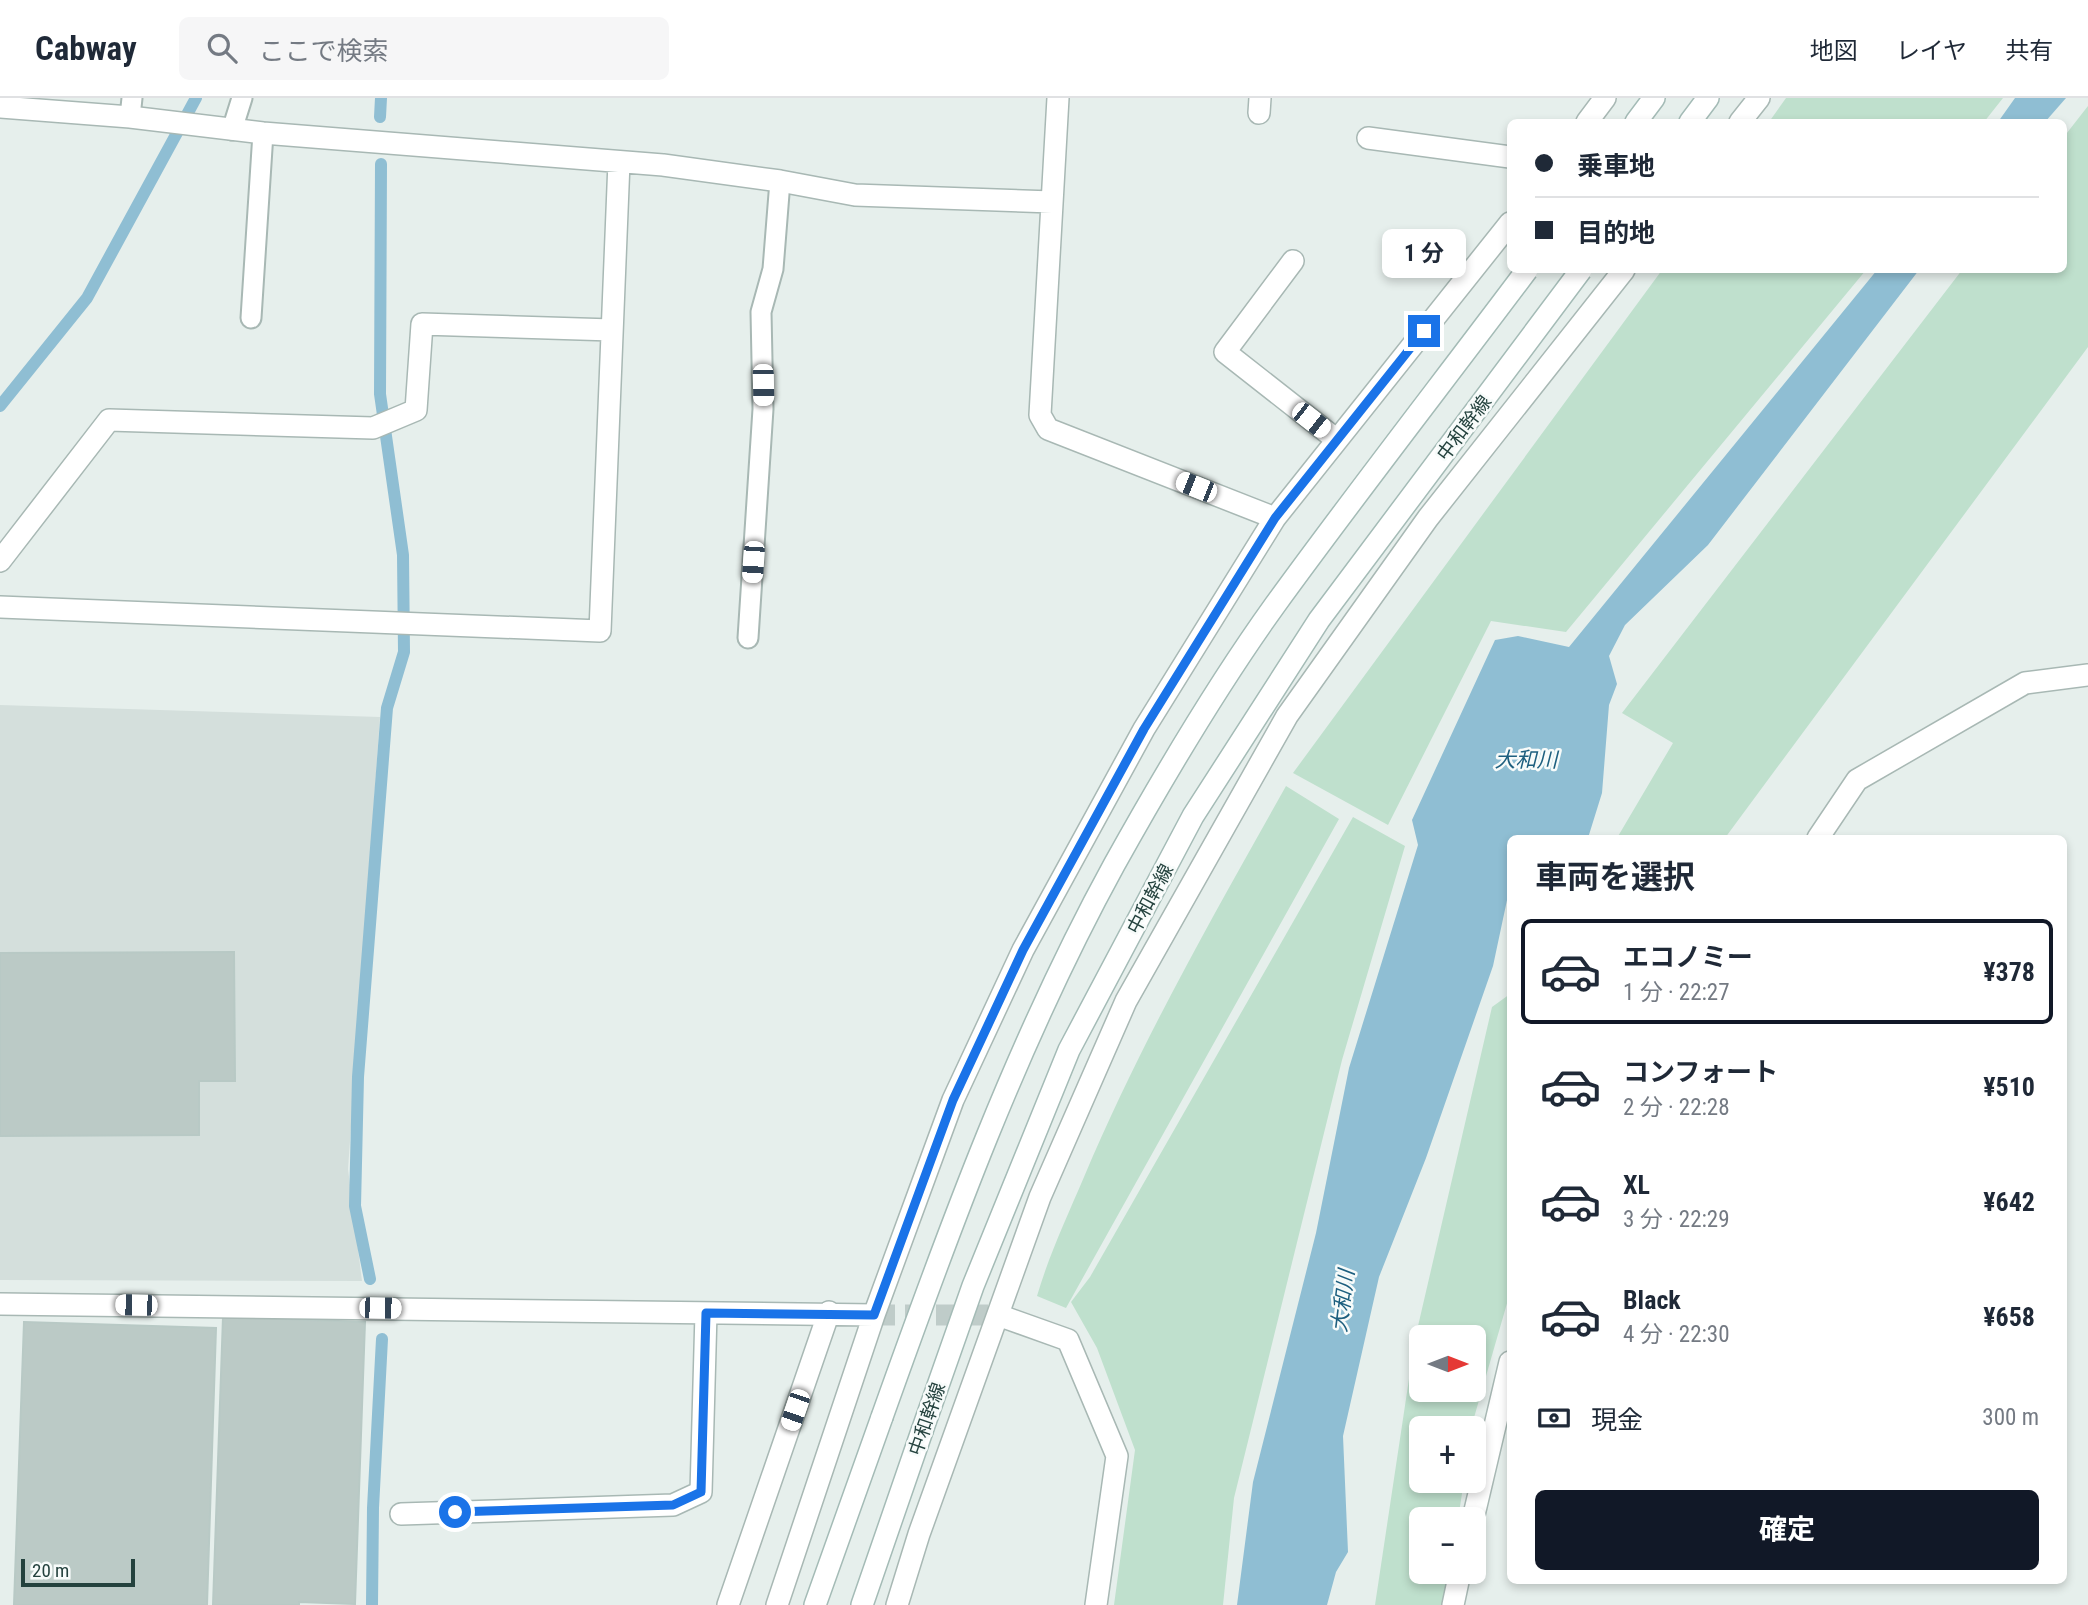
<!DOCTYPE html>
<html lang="ja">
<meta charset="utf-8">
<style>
:root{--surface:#fff;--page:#f6f6f7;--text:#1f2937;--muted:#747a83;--line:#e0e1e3;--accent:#111827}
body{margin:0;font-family:"Roboto Condensed","Noto Sans JP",sans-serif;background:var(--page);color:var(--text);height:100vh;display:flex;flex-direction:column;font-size:26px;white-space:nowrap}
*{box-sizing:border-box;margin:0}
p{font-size:23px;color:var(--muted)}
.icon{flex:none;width:38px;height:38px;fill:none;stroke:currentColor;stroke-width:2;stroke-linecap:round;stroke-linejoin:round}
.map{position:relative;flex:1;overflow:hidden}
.drawer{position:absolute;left:1507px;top:737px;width:560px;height:749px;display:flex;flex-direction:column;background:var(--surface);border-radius:10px;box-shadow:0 4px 10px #0003}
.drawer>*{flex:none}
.top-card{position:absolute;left:1507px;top:21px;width:560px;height:154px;border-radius:10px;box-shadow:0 4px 10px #0003;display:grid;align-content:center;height:154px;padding:0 28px;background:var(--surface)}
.needle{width:46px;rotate:90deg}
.controls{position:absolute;left:1409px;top:1227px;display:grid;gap:14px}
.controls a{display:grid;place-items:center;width:77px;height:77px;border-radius:10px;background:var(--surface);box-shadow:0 4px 10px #0003;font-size:35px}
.scale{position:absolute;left:21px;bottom:18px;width:114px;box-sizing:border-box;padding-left:7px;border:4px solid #24423e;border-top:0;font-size:19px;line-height:24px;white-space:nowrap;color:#24423e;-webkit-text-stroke:5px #f7fbfa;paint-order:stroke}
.end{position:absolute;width:32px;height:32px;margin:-16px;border:9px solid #1a73e8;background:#fff;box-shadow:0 0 0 4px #fff}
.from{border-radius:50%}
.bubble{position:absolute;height:49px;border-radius:10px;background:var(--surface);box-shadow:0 4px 10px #0003;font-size:23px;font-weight:700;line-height:49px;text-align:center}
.car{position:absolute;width:21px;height:42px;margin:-21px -10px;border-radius:9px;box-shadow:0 0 5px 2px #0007;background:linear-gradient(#fff 24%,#345 0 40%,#fff 0 76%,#345 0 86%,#fff 0)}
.top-card b{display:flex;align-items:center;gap:24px;height:66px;font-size:26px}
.top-card b+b{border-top:2px solid var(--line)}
.top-card i{width:18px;height:18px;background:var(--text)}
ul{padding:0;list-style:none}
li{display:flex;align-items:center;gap:21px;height:105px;margin:0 14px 10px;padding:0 14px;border:4px solid transparent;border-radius:10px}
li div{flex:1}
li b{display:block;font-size:26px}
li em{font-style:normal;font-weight:700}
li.current{border-color:var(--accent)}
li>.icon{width:63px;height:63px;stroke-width:1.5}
h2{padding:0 28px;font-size:32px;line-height:84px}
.pay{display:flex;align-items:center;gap:18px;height:77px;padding:0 28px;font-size:26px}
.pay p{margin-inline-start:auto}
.action{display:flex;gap:14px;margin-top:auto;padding:14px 28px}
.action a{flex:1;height:80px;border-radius:10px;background:var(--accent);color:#fff;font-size:28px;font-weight:700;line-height:80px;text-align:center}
header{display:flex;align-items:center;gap:42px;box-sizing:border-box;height:98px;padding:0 35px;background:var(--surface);border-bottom:2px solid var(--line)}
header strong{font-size:33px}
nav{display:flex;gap:38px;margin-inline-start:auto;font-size:24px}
.search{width:490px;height:63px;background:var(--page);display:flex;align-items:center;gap:18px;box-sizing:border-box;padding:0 24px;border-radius:10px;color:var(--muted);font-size:26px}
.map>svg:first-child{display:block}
.built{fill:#d4dfdc}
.green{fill:#bfe0cd;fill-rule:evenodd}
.water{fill:#8fbed3}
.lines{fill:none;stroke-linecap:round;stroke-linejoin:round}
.stream{stroke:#8fbed3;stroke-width:12}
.building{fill:#bbcac6;stroke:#b8c9c5;stroke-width:2}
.minor-tunnel{stroke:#bfccc9;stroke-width:21;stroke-dasharray:21 10;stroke-linecap:butt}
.service-casing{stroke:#a8b8b4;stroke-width:23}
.minor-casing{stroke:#a8b8b4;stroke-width:24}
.secondary-casing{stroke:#a4bbb6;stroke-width:24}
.service{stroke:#fff;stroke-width:19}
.minor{stroke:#fff;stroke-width:21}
.secondary{stroke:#fff;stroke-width:21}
.secondary-bridge-casing{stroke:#a4bbb6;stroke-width:24;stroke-linecap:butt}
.secondary-bridge{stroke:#fff;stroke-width:21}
.route{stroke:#1a73e8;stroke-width:9}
.labels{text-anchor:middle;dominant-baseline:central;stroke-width:5;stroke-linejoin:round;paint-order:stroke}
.street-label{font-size:19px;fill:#24423e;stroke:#f7fbfa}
.water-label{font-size:21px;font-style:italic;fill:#1d5f7f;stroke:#f7fbfa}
</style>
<header>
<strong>Cabway</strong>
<div class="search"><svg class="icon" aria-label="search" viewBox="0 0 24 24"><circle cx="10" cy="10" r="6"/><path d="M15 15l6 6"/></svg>ここで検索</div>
<nav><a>地図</a><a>レイヤ</a><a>共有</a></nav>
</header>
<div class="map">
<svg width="2088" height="1507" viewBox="0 0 2088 1507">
<rect width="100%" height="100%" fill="#e6efec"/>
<path class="built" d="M0,607L380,619L348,1071L362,1183L0,1182Z"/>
<path class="green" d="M1786,0H2003L1984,24H1769Z
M2088,8V249L1725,740H1617L1673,645L1622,615L1962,172H2063V40Z
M1662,172H1866L1566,534L1491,523L1388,727L1293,675Z
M1286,688L1339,721L1066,1210L1037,1198C1049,1157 1067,1119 1084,1079C1141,944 1214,816 1286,688Z
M1353,719L1405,748L1342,962L1234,1400L1223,1507H1114L1135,1352L1097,1250L1071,1204L1090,1179Z
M1510,896V1195L1471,1330H1421V1382L1464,1383L1458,1421H1421V1474H1451L1447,1507H1375L1415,1241L1492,909ZM1421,1239H1474V1292H1421Z"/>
<path class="water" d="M2015,0H2066L2045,24H1998Z
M1877,172H1919L1708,447L1625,527L1609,558L1617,586L1609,607L1602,695L1588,740H1510V788L1493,868L1426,1060L1379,1179L1343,1338L1348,1454L1336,1474L1327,1507H1237L1253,1384L1316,1135L1349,970L1418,747L1412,722L1495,542L1518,538L1569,549Z"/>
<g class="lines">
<path class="stream" d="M380,19L381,0
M0,308L87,200L196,0
M370,1181L355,1108L358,979L387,610L404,554L403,457L380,296L381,66
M372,1507L373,1410L382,1241"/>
</g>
<path class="building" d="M234,854L235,983H199V1037L0,1038V855Z
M223,1219L365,1224L355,1506L299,1504V1507H213Z
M24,1224L216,1230L207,1507H14Z"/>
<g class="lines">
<path class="minor-tunnel" d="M874,1217H998"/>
<defs>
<path id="service" d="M130,19L132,0
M232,32L242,0
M251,220L263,35
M748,540L763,311L761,214L773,171L780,83"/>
<path id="minor" d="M1058,0L1040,317L1048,331L1275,420
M0,9L130,19L263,35L663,67L780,83L855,97L1052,104
M1259,15L1260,0
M1587,24L1605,0
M1740,24L1759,0
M1368,40L1510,59
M1293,163L1225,254L1337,342
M0,463L109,322L373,330L416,312L422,226L612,232
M0,509L600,533L619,64
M1818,740L1857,682L2025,585L2088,577
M0,1206L874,1217
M998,1217L1068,1242L1117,1358L1096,1507
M401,1416L673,1407L701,1394L706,1215
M1473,1421L1510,1264
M728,1507L829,1214
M777,1507L874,1217L953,1002L1023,852L1144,631L1275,420L1510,125
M897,1507L919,1436L1040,1099L1126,903L1287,618L1428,420L1624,172
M1453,1507L1460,1474"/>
<path id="secondary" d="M1636,24L1654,0
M1690,24L1708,0
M815,1507L882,1319
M862,1507L922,1333"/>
</defs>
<use href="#service" class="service-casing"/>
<use href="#minor" class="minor-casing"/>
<use href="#secondary" class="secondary-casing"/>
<use href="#service" class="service"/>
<use href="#minor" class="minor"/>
<use href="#secondary" class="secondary"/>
<defs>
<path id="secondary-bridge" d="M882,1319C949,1131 1018,942 1114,767C1163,679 1216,589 1275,507C1357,394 1443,284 1527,172
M922,1333L973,1188L1069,952L1193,718L1319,522L1581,172"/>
</defs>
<use href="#secondary-bridge" class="secondary-bridge-casing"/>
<use href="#secondary-bridge" class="secondary-bridge"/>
</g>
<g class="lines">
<path class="route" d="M455,1414L673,1407L701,1394L706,1215L874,1217L953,1002L1023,852L1144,631L1275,420L1424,233"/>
</g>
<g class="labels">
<g class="street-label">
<text transform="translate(1464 330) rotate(-53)">中和幹線</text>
<text transform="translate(1150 801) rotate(-62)">中和幹線</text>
<text transform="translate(927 1321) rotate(-71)">中和幹線</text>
</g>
<g class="water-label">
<text x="1526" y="662">大和川</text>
<text transform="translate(1343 1203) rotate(-83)">大和川</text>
</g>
</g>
</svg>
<div class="controls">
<a><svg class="needle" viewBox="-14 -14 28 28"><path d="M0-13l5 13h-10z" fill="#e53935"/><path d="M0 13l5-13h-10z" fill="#747a83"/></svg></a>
<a>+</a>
<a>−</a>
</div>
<div class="scale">20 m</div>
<i class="end from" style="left:455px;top:1414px"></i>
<i class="end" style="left:1424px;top:233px"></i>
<div class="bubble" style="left:1382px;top:131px;width:84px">1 分</div>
<i class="car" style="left:763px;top:287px;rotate:179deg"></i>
<i class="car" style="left:1311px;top:322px;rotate:128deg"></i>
<i class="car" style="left:1196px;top:389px;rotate:292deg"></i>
<i class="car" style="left:753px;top:464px;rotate:184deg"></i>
<i class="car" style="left:136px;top:1207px;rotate:271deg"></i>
<i class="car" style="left:380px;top:1210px;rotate:91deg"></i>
<i class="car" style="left:795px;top:1312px;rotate:199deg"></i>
<div class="top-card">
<b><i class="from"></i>乗車地</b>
<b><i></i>目的地</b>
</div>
<section class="drawer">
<h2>車両を選択</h2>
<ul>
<li class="current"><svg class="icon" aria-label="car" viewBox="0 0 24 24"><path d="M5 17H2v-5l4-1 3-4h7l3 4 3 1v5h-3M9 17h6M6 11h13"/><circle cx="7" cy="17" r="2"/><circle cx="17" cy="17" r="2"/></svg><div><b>エコノミー</b><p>1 分 · 22:27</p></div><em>¥378</em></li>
<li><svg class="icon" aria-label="car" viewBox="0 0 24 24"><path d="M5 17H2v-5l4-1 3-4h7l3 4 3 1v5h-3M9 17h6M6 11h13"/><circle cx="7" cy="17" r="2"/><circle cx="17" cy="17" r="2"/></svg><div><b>コンフォート</b><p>2 分 · 22:28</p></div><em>¥510</em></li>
<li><svg class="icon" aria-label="car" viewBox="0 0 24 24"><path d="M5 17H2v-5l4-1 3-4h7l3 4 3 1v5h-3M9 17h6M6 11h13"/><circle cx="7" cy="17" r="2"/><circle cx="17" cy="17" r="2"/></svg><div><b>XL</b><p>3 分 · 22:29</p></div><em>¥642</em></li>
<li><svg class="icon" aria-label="car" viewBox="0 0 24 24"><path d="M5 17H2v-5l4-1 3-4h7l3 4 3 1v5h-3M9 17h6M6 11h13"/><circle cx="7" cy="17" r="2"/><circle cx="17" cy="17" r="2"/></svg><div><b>Black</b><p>4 分 · 22:30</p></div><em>¥658</em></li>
</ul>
<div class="pay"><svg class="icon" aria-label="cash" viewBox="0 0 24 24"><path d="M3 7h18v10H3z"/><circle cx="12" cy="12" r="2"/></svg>現金<p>300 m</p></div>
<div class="action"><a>確定</a></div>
</section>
</div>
